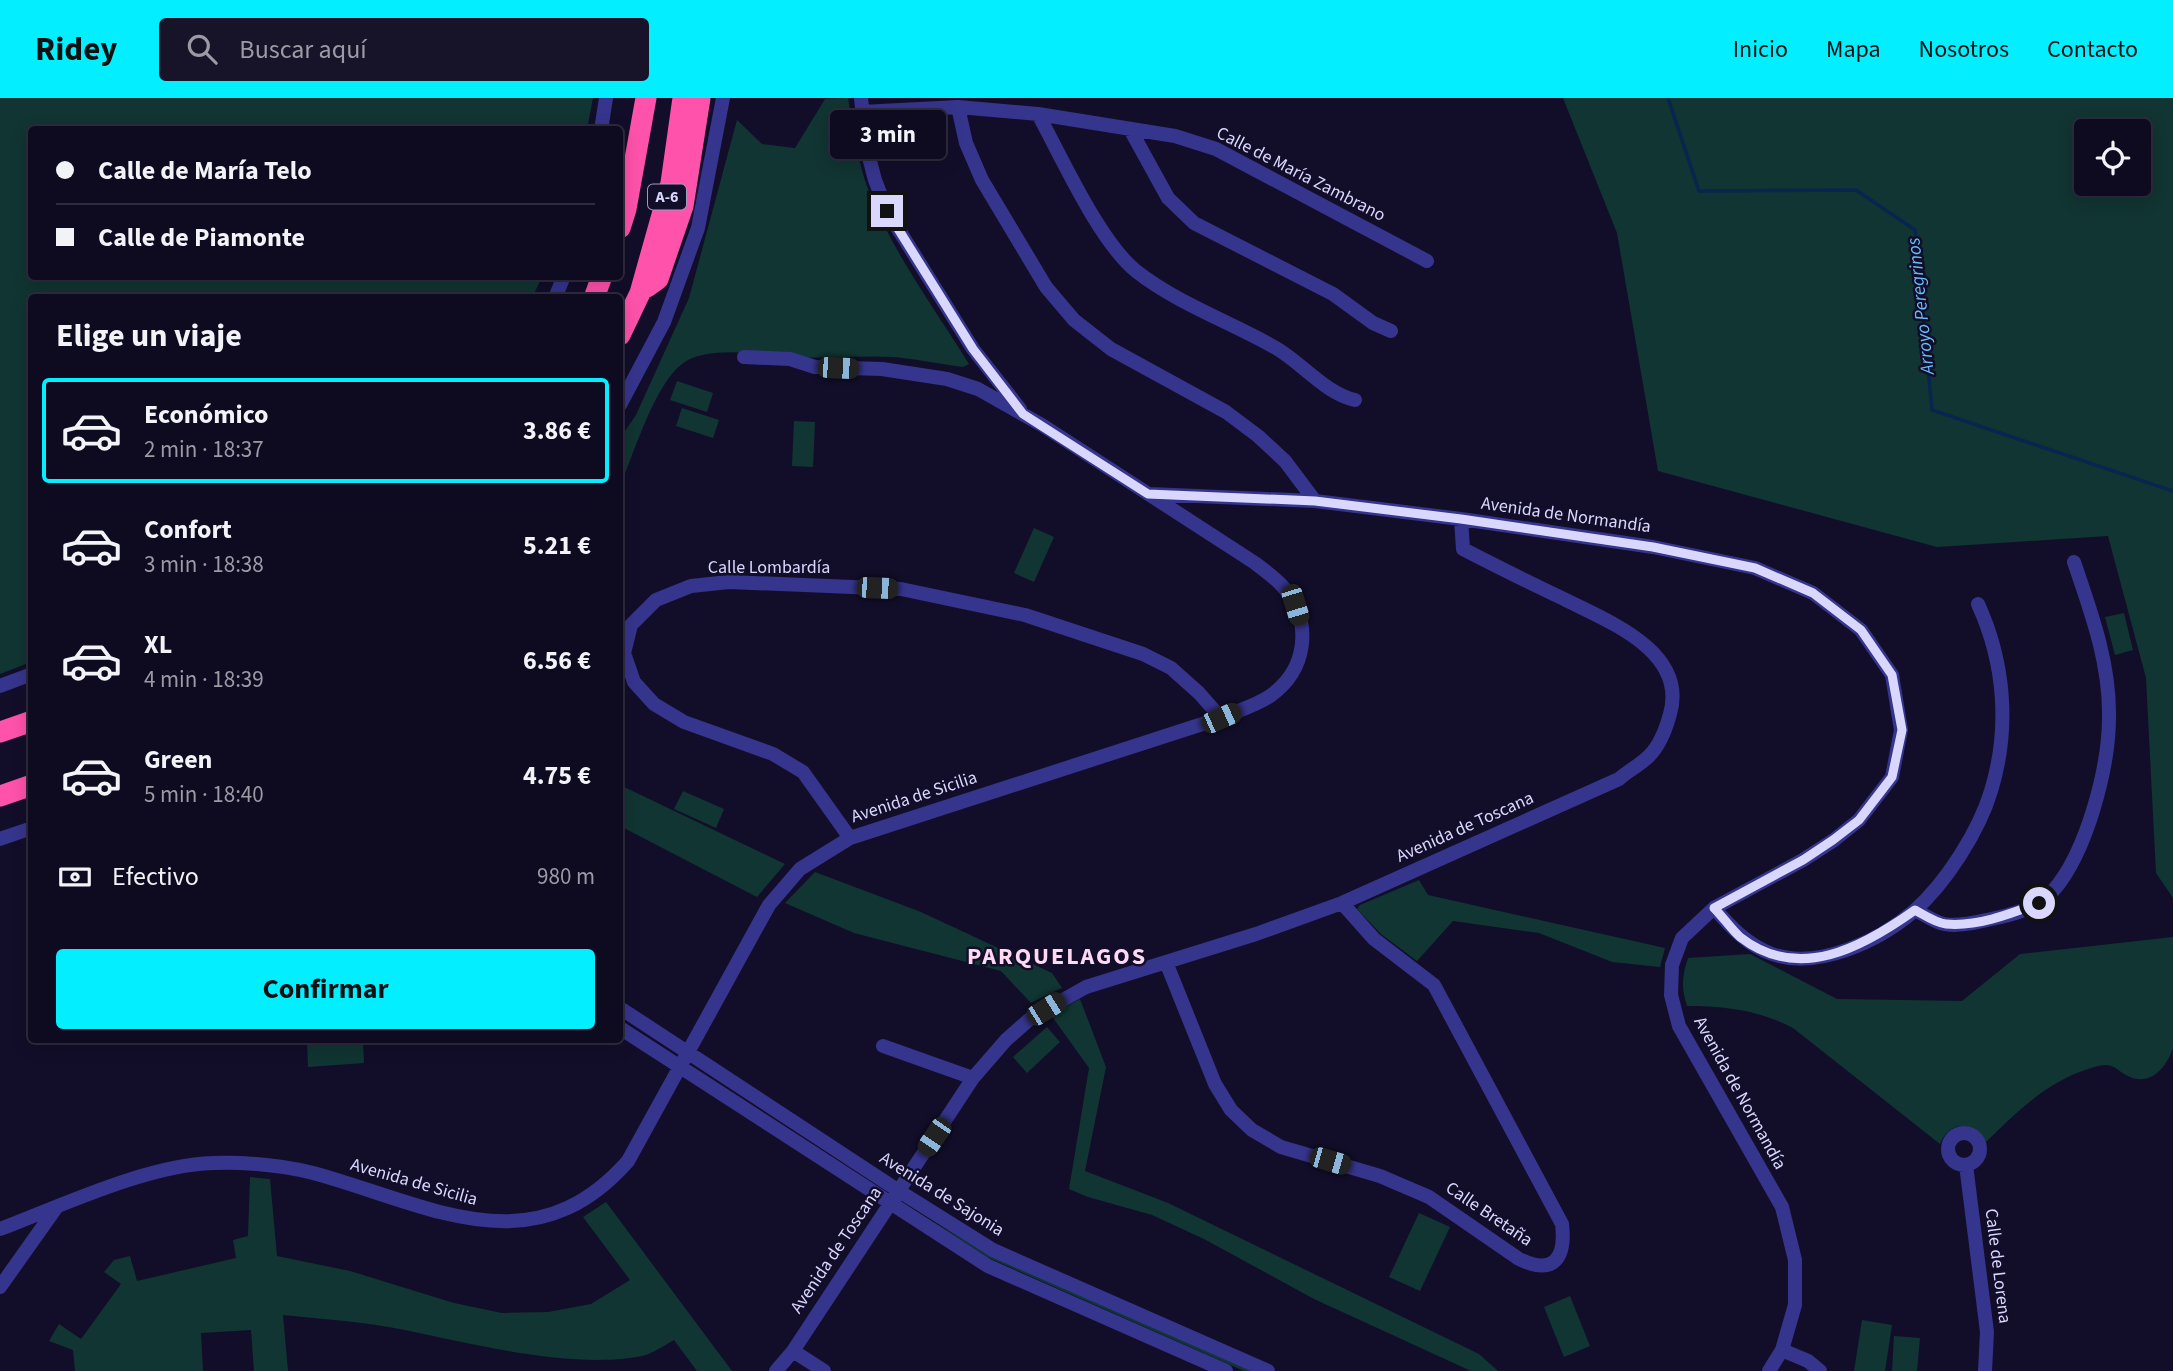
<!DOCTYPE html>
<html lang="es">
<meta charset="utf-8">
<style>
:root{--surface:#0e0a20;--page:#171329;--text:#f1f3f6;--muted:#9b9aa5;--line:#2e2b3e;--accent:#03efff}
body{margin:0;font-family:"Source Sans 3",sans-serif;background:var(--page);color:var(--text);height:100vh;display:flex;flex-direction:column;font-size:26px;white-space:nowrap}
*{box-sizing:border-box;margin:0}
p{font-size:23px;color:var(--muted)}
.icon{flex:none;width:38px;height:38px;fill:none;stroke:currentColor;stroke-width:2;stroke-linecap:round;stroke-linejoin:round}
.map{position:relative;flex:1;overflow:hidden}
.side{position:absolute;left:28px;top:196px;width:595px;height:749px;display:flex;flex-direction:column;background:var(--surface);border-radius:7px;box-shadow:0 4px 18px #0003,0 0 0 2px var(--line)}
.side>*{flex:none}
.banner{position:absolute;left:28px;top:28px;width:595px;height:154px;border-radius:7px;box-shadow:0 4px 18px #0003,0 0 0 2px var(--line);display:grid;align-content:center;height:154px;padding:0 28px;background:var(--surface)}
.buttons{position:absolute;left:2074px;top:21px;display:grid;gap:14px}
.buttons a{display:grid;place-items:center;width:77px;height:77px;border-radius:7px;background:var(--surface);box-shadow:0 4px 18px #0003,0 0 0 2px var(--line);font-size:35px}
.end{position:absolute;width:32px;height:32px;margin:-16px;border:9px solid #dad7ff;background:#111;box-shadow:0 0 0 4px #111}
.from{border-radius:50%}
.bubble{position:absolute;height:49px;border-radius:7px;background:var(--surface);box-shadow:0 4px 18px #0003,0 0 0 2px var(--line);font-size:23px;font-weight:700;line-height:49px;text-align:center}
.car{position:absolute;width:21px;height:42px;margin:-21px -10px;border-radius:9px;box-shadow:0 0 5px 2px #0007;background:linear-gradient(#222 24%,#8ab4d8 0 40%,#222 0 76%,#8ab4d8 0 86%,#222 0)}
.banner b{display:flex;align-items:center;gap:24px;height:66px;font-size:26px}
.banner b+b{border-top:2px solid var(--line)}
.banner i{width:18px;height:18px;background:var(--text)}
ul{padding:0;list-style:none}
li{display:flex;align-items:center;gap:21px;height:105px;margin:0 14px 10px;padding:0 14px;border:4px solid transparent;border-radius:7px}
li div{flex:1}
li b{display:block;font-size:26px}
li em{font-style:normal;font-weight:700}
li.on{border-color:var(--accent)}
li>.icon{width:63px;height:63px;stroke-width:1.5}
h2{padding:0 28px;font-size:32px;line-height:84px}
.pay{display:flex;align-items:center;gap:18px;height:77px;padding:0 28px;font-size:26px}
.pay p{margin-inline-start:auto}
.cta{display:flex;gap:14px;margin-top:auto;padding:14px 28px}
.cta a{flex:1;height:80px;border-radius:7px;background:var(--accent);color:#111;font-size:28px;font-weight:700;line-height:80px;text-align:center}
header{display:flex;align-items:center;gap:42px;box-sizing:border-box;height:98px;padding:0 35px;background:var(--accent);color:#111}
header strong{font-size:33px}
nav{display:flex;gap:38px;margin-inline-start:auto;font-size:24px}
.search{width:490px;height:63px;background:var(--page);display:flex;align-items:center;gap:18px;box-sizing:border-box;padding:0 24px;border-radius:7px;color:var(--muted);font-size:26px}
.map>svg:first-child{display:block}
.green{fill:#113532;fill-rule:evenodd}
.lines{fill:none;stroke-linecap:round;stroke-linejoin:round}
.stream{stroke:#08254f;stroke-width:3.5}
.street{stroke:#36358d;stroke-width:14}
.highway{stroke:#ff52ab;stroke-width:21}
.route{stroke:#dad7ff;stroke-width:9}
.labels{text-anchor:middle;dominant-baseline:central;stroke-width:5;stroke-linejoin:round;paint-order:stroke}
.shield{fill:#120e2a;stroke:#9e9bbf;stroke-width:2}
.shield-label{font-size:16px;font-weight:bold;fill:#dad7ff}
.street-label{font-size:18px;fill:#dad7ff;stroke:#120e2a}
.water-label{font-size:19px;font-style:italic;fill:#65bdff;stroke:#120e2a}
.district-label{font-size:24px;font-weight:bold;letter-spacing:2px;fill:#ffd9f3;stroke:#120e2a}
</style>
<header>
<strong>Ridey</strong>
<div class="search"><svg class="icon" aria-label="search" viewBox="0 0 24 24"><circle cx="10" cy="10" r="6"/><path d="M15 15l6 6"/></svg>Buscar aquí</div>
<nav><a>Inicio</a><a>Mapa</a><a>Nosotros</a><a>Contacto</a></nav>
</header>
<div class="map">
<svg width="2173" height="1273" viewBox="0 0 2173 1273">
<rect width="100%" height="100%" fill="#120e2a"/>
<path class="green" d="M0,0H593L587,31L32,32V178L542,179L532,200H32L31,564L0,576Z
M848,0C853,31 858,65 869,94C893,155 935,211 969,266L963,269C940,266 917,261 894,259C862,257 829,261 797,259C768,257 706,246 682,266C655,286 633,357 620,389V340L636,317L689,200L737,22L762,46L795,50L825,1Z
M1563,0H2173V800L2156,775L2146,580L2108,438L1937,449L1658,373L1617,135ZM2086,33H2138V86H2086Z
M677,283L713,295L707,314L670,302Z
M682,310L719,322L713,340L676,328Z
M794,323L815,324L813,369L792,368Z
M1034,430L1054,439L1034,484L1014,475Z
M2124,515L2133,552L2115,557L2105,519Z
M620,687L785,766L757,799L620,728Z
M683,693L724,711L716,730L674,711Z
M815,774L921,814L1052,875L1062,890L1031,905L1001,873L854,835L785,805Z
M1419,782L1428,797L1665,850L1660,869L1612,864L1539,835L1453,823L1417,863L1381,836L1357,811L1360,807Z
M2173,839V950C2167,968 2152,988 2130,979C2121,976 2116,967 2106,967C2100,967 2091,970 2085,972C2044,986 2016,1015 1986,1044C1974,1022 1949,1023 1940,1046L1793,930C1759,912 1724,908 1687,908C1681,890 1682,878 1688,860L1750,856L1837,901L1962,903L2020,856Z
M1080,901L1106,969L1085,1073L1168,1105L1479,1256L1498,1273H1471L1314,1201L1204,1141L1152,1117L1088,1099L1069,1091L1089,970L1051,917Z
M1047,929L1060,944L1027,975L1013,959Z
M363,942L364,965L308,969L307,943Z
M250,1079L270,1081L277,1158L350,1173L454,1205L502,1215L548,1214L591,1206L630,1182L583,1119L606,1104L732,1273H697L674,1242C665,1247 656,1253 646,1257C580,1273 472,1246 405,1232C365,1224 324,1221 283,1217L288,1273H254L251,1232L201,1235L203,1273H75L73,1252L49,1243L59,1226L81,1241L121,1186L104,1174L114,1162L130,1158L137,1183L236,1160L233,1142L248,1138Z
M908,1109L991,1158L1251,1273H1244L989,1160Z
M1419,1115L1450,1129L1420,1193L1389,1179Z
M1570,1198L1590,1248L1564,1259L1544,1209Z
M1862,1222L1892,1227L1885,1273H1854Z
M1894,1238L1920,1240L1917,1273H1892Z"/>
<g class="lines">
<path class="stream" d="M1668,0L1699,93L1856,92L1915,132L1932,312L2173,393"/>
<path class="street" d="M861,0L866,48L875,82L887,113L973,251L1020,311
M958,9L966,45L982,82L1046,189L1074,222L1111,251L1226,314L1258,338L1285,363L1315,403
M862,14L958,9L1038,16L1175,38L1216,51L1427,163
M1038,16C1062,60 1099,143 1136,173C1178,206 1231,224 1276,250C1303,266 1325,295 1355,302
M1130,31L1168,100L1194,125L1333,196L1373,225L1391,233
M601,32L606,0
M555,200L564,178
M620,307L664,224L698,130L723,0
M1150,396L1315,403L1461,421L1653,449L1755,470L1813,495L1861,532L1892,577L1901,632L1892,679L1859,722L1834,742L1803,762L1714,810L1682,840L1672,867L1671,897L1679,928L1782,1109L1795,1162V1207L1782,1252L1769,1273
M0,588L32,576
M850,740L803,674L773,656L684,624L654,606L634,584L624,555L631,527L656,502L691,488L729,484L901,491L1025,517L1143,556L1171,570L1199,595L1221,620
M0,741L32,730
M1714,810C1731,829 1747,847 1772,856C1818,872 1879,843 1914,813C1946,785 1979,733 1991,693C2010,631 2005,565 1978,506
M1915,812C1924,816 1934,824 1944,826C1958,829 1977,824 1991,821C2011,817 2039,810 2053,793C2087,754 2109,669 2109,619C2110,565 2091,514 2074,464
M1166,864L1215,986L1231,1012L1252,1032L1281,1049L1380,1078L1429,1099L1519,1161C1554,1178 1566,1160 1562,1126L1434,887L1374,841L1342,805
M620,910L899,1093L993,1152L1268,1273
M620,930L988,1168L1226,1273
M883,948L973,980
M1948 1051a16 16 0 1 1 32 0a16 16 0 1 1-32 0Z
M1966,1067L1987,1234L1985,1273
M0,1131C63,1107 147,1067 213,1065C247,1064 280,1067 313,1075C428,1106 532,1172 628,1063L769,807L800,771L850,740L1221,620C1236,613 1256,608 1270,598C1307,572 1313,525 1284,490C1276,480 1265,473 1255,465L1042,327L978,291L947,281L882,271L815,269L790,261L744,259
M0,1189L56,1110
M1782,1252L1808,1263L1820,1273
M793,1253L824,1273
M776,1273L793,1253L973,980L1006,942L1031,920L1086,889L1256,836L1342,805L1619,681C1628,673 1640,667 1649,658C1660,647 1666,631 1670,616C1688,553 1607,523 1564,501C1530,485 1496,468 1463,451L1461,421"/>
<path class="highway" d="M620,130L626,111L646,0
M647,189L658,181L683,108L700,0
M594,200L602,178
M620,237L640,195L671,85L683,0
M0,634L32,623
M0,698L32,687"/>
</g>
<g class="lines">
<path class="route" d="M887,113L973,251L1023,316L1148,396L1315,403L1461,421L1653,449L1755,470L1813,495L1861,532L1892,577L1902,632L1892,679L1859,722L1833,742L1803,762L1714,810C1723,819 1731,831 1740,839C1799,885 1863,849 1915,812C1924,817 1936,825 1946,826C1977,829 2010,816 2039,805"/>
</g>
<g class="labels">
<rect class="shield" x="648" y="86.5" width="38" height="25" rx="5"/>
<g class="shield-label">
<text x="667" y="99">A-6</text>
</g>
<g class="street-label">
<text transform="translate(1301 76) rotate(27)">Calle de María Zambrano</text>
<text transform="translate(1566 417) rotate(8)">Avenida de Normandía</text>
<text x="769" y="469">Calle Lombardía</text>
<text transform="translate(914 699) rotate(-18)">Avenida de Sicilia</text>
<text transform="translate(1465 729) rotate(-24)">Avenida de Toscana</text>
<text transform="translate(1740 995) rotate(61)">Avenida de Normandía</text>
<text transform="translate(414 1084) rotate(16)">Avenida de Sicilia</text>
<text transform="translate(942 1096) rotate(32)">Avenida de Sajonia</text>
<text transform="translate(1489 1116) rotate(34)">Calle Bretaña</text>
<text transform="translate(836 1152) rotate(-56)">Avenida de Toscana</text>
<text transform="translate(1998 1168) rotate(83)">Calle de Lorena</text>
</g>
<g class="water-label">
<text transform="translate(1921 208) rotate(-96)">Arroyo Peregrinos</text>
</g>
<g class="district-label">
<text x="1057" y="858">PARQUELAGOS</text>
</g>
</g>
</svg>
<div class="buttons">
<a><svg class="icon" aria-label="locate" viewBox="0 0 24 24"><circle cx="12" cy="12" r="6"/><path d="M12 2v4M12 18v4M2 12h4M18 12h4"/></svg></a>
</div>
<i class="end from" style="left:2039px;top:805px"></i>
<i class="end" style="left:887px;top:113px"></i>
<div class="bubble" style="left:830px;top:12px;width:116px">3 min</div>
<i class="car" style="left:838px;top:270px;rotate:92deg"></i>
<i class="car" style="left:877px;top:490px;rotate:92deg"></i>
<i class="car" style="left:1295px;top:507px;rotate:163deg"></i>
<i class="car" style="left:1221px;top:620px;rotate:66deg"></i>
<i class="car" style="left:1046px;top:911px;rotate:58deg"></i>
<i class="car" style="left:934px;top:1039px;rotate:214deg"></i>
<i class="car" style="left:1330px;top:1063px;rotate:106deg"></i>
<div class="banner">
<b><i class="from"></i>Calle de María Telo</b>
<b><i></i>Calle de Piamonte</b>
</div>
<section class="side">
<h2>Elige un viaje</h2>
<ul>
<li class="on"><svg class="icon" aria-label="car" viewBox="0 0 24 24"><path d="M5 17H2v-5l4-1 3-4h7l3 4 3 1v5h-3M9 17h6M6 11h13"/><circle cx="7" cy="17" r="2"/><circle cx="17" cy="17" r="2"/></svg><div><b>Económico</b><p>2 min · 18:37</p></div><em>3.86 €</em></li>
<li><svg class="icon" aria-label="car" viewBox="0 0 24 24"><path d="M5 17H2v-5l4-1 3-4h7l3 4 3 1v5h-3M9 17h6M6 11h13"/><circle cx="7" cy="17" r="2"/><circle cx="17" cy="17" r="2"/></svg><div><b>Confort</b><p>3 min · 18:38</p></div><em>5.21 €</em></li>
<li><svg class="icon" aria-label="car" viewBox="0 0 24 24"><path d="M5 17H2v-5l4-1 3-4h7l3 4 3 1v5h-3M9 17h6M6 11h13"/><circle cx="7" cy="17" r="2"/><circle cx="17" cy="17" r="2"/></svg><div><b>XL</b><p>4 min · 18:39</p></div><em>6.56 €</em></li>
<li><svg class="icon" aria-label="car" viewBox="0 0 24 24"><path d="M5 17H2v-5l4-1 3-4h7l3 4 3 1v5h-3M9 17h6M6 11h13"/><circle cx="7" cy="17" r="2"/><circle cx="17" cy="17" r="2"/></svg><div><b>Green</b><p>5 min · 18:40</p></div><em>4.75 €</em></li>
</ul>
<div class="pay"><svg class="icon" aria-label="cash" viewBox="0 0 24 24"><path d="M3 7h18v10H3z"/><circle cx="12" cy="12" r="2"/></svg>Efectivo<p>980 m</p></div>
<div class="cta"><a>Confirmar</a></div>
</section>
</div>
